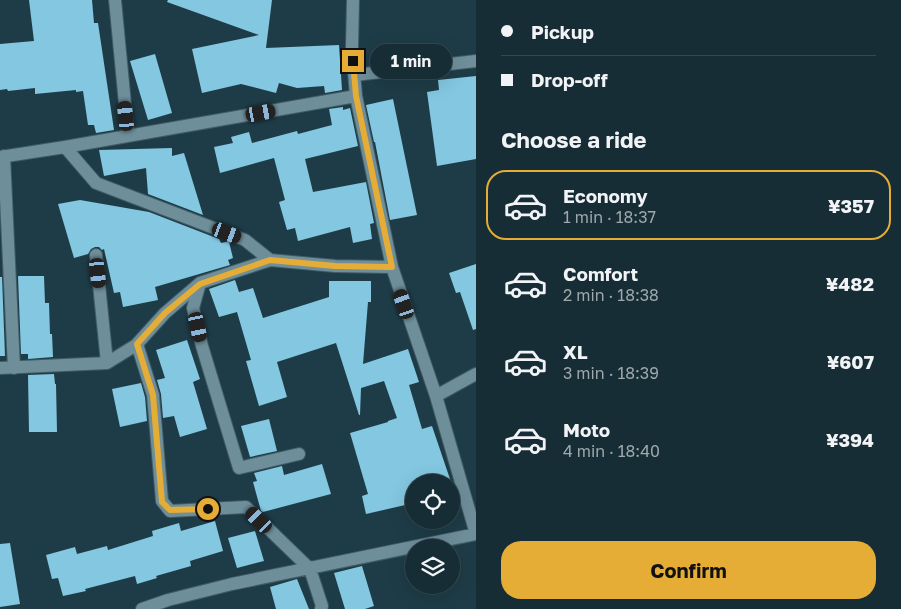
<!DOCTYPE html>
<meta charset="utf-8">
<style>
:root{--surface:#162d35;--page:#1f353d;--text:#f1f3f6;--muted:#9ea8ad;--line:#354950;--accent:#e6ad36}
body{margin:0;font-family:"Golos Text",sans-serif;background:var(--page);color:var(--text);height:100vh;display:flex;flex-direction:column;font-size:19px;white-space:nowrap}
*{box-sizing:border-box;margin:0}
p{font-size:16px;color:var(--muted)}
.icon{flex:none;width:28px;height:28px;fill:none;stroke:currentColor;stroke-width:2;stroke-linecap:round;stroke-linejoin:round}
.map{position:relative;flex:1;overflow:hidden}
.side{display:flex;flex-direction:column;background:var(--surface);width:425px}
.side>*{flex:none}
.guide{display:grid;align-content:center;height:110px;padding:0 25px;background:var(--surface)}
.fabs{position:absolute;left:405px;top:474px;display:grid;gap:10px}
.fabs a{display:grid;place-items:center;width:55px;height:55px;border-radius:50%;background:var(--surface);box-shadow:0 5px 20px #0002,0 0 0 1px var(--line);font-size:25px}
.end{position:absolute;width:22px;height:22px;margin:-11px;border:6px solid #e6ad36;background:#111;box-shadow:0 0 0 2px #111}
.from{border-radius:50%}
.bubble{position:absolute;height:35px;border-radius:18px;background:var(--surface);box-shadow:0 5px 20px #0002,0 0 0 1px var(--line);font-size:16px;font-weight:700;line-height:35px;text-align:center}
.car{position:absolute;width:15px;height:30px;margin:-15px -8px;border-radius:6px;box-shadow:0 0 4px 1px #0007;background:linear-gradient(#222 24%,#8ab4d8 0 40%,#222 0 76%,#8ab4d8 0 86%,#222 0)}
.guide b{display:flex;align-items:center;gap:18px;height:48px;font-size:19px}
.guide b+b{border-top:1px solid var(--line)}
.guide i{width:12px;height:12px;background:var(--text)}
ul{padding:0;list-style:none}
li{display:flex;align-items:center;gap:15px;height:70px;margin:0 10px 8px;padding:0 15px;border:2px solid transparent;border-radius:20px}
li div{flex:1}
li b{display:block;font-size:19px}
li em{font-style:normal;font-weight:700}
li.on{border-color:var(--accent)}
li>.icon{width:45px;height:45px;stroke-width:1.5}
h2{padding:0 25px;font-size:22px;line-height:60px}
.action{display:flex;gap:10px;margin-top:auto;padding:10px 25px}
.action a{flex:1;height:58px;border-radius:20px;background:var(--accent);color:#111;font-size:20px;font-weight:700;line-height:58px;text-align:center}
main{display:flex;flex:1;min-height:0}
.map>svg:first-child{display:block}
.building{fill:#84c7e0}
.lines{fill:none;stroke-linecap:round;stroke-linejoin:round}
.minor-casing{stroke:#405b64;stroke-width:14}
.minor{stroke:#6e8e9a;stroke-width:12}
.route{stroke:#e6ad36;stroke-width:6}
</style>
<main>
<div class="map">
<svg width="476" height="609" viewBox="0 0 476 609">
<rect width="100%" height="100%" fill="#1e3c47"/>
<path class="building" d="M29,0H92L94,23H98L114,130L96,133L94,125H88L83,91L76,92V90L35,94V88L8,91L7,89L0,90V44L34,41Z
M168,0H272L266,48L339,45L342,90L325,93L324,86L297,88L279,83L276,93L241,84L202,93L192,49L259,35L167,2Z
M155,54L172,113L148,120L130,61Z
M476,76V159L437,166L427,92L439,90L438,80Z
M393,99L417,215L390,220L375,142H374L366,105Z
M343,107V110L350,108L358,146L305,159L313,192L366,182L374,223L370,224L372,239L353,243L350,227L298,241L295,228L287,230L279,202L285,200L274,158L220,173L214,147L233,143L231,137L249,132L252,143L297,131L298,134L332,125L329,109Z
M172,148V156L184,153L203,215L148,194L146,168L104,176L99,150Z
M80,200L149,212L219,239L221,243L226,242H229L233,258L228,260L230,265L155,287L158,300L123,307L120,292L114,293L104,249L102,250L99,247H95L91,249L88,254L74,258L58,204Z
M476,264V329L473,330L460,292L456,293L449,273Z
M18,276H44L45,303H49L50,334H52L53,357L28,359V354H21Z
M0,277H2L5,356H0Z
M235,280L239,292L253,288L263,318L329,297V281H371V302H368L363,364L408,349L419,382L409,385L422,429L432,426L451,482H414V503L366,514L362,496L368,494L350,433L388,422V421L397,418L384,381L361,388L360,415H359L336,343L277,362L287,397L259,406L246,361L251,360L237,312L219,317L209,289Z
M187,340L200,379L193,382L207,429L180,437L174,416L163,418L161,394L157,380L165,378L156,350Z
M54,374L55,384H56L57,432H29L28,375Z
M141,383L145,397L147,421L120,427L112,389Z
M269,419L277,451L250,457L241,426Z
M322,464L331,494L263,512L261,511L253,482L257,481L254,473L282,466L284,475Z
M215,521L223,551L190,561L191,566L156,576L157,578L137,584L135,576L85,589L86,591L63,596L58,578L52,579L46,555L75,547L77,554L107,546L108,550L153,536L152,531L179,523L181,531Z
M255,531L264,561L237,568L228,538Z
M10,543L20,604L0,607V544Z
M362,566L374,606L365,609H345L334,573Z
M297,579L309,609H276L270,587Z"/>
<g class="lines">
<defs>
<path id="minor" d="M115,0L128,135
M355,75L476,61
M65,147L96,183L245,240L270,260
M4,156L14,368
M0,157L65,147L356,96
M96,255L107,363
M200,283L193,308L202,346L239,468L299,454
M137,344L153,395L162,501L170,511L246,507L310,569L322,606L321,609
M0,368L107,363L136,345L165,313L200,283L270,260L335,266L392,267
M436,396L476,374
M142,609L168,600L232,584L476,534L436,396L392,267L356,96L352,47L353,0"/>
</defs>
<use href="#minor" class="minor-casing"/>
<use href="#minor" class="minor"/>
</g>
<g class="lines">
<path class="route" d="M208,509L170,510L162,502L153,395L137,344L165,313L200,284L270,260L335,266L392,267L356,96L353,61"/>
</g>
</svg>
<div class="fabs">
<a><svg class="icon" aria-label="locate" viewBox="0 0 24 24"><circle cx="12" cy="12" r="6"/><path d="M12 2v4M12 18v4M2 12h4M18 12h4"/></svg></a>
<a><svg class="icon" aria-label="layers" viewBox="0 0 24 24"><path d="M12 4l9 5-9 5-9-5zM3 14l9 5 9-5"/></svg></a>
</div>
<i class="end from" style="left:208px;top:509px"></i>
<i class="end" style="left:353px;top:61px"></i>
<div class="bubble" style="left:370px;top:44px;width:82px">1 min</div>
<i class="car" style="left:261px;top:113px;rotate:80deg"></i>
<i class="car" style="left:126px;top:116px;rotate:354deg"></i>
<i class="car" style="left:227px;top:233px;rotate:111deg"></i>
<i class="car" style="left:98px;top:273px;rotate:174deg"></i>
<i class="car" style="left:404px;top:304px;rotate:341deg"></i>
<i class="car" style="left:198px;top:327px;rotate:168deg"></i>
<i class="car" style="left:259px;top:520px;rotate:314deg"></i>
</div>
<section class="side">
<div class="guide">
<b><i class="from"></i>Pickup</b>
<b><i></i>Drop-off</b>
</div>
<h2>Choose a ride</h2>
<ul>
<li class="on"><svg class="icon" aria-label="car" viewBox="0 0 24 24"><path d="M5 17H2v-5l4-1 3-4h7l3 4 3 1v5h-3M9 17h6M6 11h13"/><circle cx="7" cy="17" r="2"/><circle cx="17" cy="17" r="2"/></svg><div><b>Economy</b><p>1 min · 18:37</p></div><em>¥357</em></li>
<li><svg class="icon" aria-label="car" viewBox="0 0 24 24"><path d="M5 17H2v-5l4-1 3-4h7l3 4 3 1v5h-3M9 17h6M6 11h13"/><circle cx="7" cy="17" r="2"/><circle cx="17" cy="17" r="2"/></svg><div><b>Comfort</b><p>2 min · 18:38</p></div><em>¥482</em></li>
<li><svg class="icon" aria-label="car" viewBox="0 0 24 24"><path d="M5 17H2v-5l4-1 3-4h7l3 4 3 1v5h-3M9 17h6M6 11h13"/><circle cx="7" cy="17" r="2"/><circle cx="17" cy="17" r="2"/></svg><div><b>XL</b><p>3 min · 18:39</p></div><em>¥607</em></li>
<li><svg class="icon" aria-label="car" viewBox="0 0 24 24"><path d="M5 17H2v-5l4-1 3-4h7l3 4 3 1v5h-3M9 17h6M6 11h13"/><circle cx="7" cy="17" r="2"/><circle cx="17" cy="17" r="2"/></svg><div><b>Moto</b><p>4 min · 18:40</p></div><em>¥394</em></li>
</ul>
<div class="action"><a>Confirm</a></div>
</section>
</main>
